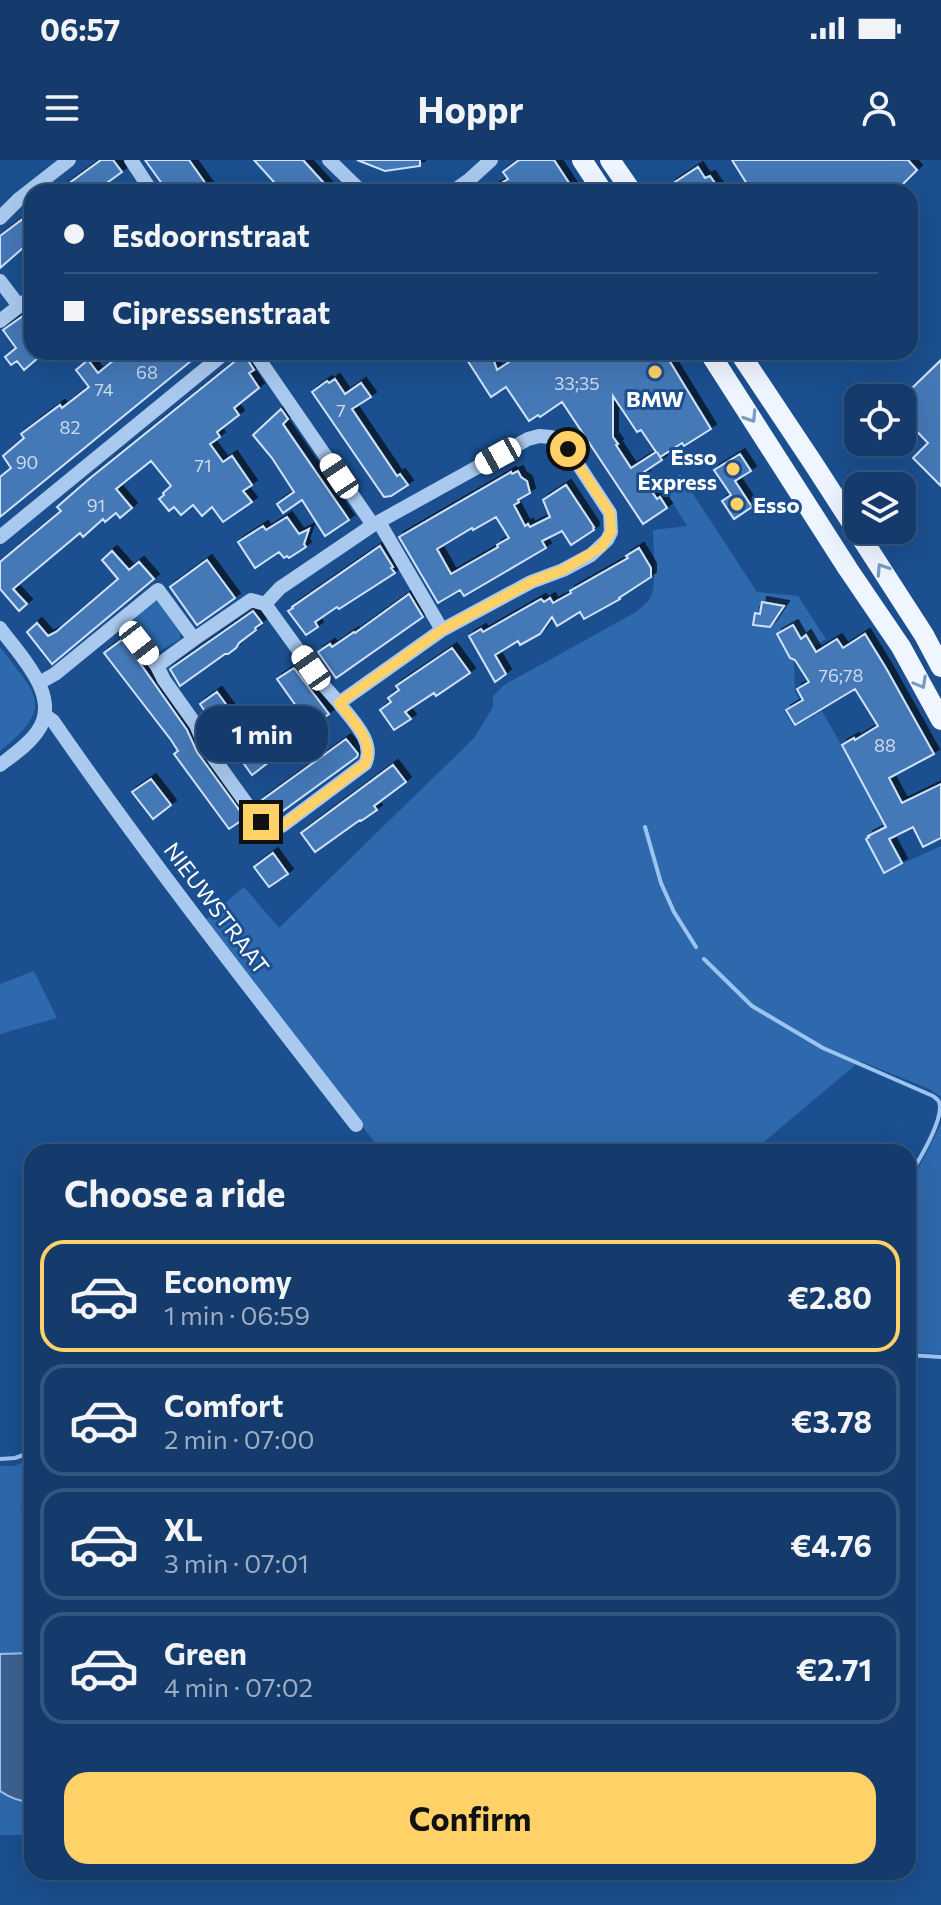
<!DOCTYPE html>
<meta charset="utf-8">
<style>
:root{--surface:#143b6b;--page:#214673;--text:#f1f3f6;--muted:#9dadc1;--line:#33557e;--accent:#ffd166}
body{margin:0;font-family:Commissioner,sans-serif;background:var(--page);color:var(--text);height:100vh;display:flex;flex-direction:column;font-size:30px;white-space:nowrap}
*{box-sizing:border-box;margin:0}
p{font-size:26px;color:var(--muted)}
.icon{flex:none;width:44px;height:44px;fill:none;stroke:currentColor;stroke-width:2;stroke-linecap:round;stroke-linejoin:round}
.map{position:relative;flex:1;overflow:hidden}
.drawer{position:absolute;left:24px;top:984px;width:892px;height:736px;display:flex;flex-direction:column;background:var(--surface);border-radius:24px;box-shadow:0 8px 32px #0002,0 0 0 2px var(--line)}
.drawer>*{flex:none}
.top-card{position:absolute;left:24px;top:24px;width:894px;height:176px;border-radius:24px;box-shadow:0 8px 32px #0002,0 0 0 2px var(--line);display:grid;align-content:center;height:176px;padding:0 40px;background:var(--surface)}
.tools{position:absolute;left:844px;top:224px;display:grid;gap:16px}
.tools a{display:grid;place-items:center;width:72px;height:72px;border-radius:16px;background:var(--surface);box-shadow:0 8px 32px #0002,0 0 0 2px var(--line);font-size:40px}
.end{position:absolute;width:36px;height:36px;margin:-18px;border:10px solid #ffd166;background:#111;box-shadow:0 0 0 4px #111}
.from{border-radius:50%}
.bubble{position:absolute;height:56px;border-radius:24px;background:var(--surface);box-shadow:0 8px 32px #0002,0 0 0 2px var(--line);font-size:26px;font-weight:700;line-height:56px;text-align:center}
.car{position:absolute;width:24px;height:48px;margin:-24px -12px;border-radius:10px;box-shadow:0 0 6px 2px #0007;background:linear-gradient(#fff 24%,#345 0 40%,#fff 0 76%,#345 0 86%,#fff 0)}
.top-card b{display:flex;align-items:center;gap:28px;height:76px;font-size:30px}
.top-card b+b{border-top:2px solid var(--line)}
.top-card i{width:20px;height:20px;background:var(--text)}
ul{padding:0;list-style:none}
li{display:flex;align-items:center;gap:24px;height:112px;margin:0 16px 12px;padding:0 24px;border:4px solid var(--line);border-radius:24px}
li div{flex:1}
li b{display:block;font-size:30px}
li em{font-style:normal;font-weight:700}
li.current{border-color:var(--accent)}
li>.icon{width:72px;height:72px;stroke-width:1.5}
h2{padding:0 40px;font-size:36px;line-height:96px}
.action{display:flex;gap:16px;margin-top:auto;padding:16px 40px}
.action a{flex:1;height:92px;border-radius:24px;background:var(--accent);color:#111;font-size:32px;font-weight:700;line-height:92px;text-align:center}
.status{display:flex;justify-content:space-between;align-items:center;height:56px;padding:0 40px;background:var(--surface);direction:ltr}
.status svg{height:22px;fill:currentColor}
header{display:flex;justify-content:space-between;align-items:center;height:104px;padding:0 40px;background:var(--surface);font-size:36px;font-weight:700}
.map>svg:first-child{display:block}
.green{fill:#2e69ad}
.water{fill:#3c6290;stroke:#9cc4f0;stroke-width:2}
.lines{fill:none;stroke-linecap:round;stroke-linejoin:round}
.stream{stroke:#9cc4f0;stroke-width:4}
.building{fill:#4478b7;stroke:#cfe3fa;stroke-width:2;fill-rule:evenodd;filter:url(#shadow)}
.minor{stroke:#a9c9ee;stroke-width:14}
.major{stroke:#f0f6ff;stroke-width:20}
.oneway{stroke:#7b9ac1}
.route{stroke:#ffd166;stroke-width:10}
.poi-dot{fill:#ffd166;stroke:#1b4f8f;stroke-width:3}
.labels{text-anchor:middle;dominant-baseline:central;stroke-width:6;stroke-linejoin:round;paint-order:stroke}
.number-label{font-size:18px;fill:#d0dded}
.poi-label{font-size:22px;font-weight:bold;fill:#fff;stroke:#1b4f8f}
.street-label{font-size:22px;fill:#fff;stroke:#1b4f8f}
</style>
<div class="status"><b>06:57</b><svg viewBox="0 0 49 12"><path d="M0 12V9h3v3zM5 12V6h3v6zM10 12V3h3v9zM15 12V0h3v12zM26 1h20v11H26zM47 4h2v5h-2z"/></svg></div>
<header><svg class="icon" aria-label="menu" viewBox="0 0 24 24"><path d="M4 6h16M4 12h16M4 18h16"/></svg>Hoppr<svg class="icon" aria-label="person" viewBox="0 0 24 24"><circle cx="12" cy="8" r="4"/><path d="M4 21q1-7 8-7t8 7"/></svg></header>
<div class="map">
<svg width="941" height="1745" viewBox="0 0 941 1745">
<defs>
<filter id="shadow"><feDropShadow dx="5" dy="-5" stdDeviation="0" flood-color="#0009"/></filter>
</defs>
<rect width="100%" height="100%" fill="#1b4f8f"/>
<path class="green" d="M680,314L757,432L798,436L826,479L794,500L795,532L799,539L784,551L794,567L822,551L867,630L904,703L941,686V937L927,928L860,901L752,992H382L205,760L244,727L279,768L474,578L493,547V536L504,525L636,452C640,448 648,443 650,438C658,424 653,387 653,370L687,366L662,326Z
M154,441H159L181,471L180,479L160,491L153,488L134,460V456Z
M0,487C37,536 56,546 0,591Z
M34,811L57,858L0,874V824Z
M941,963V1194L908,1192V1023L924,998Z
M32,1299V1326L31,1324L21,1345L32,1371V1493L0,1494V1306H14Z
M0,1631C9,1637 21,1642 32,1642V1675H0Z"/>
<path class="water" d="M32,1493V1642C21,1642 9,1637 0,1631V1494Z"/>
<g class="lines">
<path class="stream" d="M645,667L661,723L674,752L696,787
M704,799L752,846L823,888L933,936C938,940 939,940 940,946C941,964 918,1002 908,1018
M908,1195L941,1197
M0,1299L15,1298L32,1292"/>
</g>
<path class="building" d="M101,0H113L122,12L94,32H57Z
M145,0H189L208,27L202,32H168Z
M254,0H303L332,32H283Z
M357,0H420V6L385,11Z
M519,0H554L575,32H487L508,19L503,12Z
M732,0H908L917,10L895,32H752Z
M698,7L705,18L710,16L721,32H677L672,24Z
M32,52V80L0,108V76Z
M23,156L32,169V192H36L39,197L24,210L17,201L11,205L5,197L16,188L3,170Z
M124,192H202L0,357V317L11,308L3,296L24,278L21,274L60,245L62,248L89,227L76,210L88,200L98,213Z
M462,192H491L497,210L524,192H664L711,269L684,286L682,283L660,297L657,292L662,300L644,312L645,315L642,317L657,339L660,337L667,348L643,364L562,242L540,257L538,255L529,261L506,227L491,237ZM613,236L637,272L641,270L656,292L631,308L616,285L618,284L613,277Z
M244,194L254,210L249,213L259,228L234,248L239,255L217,272L220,277L210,284L223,302L232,296L252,325L243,331L252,342L223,362L212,347L202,356L193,345L181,355L174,347L169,351L159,339L164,335L163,333L171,326L151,301L116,329L132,348L120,358L116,353L105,362L103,359L83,377L80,373L13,429L27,444L19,451L0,429V402L61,351L57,347L89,319Z
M941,200V326L913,298L928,283L902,256V247L913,236L909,231Z
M335,219L345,234L361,223L371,237L352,249L397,316L400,314L408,325L391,336L384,337L312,232L327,221L329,223Z
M281,249L288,259L283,264L349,360L325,376L302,340L283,353L277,344L294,332L272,298L253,275Z
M740,294L751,311L735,321L752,347L734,359L722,341L731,335L714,310Z
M518,311L521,317L527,321L530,333L518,340L519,342L514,345L525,366L528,364L530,367L550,357L543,340L566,325L594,367L593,368L594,370L571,385L562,371L542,381L546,388L464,436L460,430L438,443L399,377L511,312L512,314ZM496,357L509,378L497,385L498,387L451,414L437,389L472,368L473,370Z
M287,357L299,374L309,369L304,384L306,387L289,398L287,396L284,398L279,392L255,408L238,382L263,366L266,370Z
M380,386L393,407L391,408L395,413L339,449L337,447L315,462L318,467L306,475L288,451L293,448L292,447Z
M639,388L651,408V417L619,438L620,439L584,459L580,452L557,466L552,457L540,474L520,485L518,481L495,495L506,514L495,522L469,476L481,469L483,472L541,439L544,442L550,438L553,443L571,433L570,431L628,398L626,396Z
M112,391L129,410L139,402L154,419L52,504L27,472L37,463L48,476L56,472L118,419L102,400Z
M207,400L235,438L197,465L170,427Z
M409,434L423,457L336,518L318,492L330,484L332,487L354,472L355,473Z
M762,442L784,446L770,467L753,465L755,453L760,454Z
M253,451L262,463L255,468L256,470L239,483L236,488L228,494H225L180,526L170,509Z
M793,465L801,479L806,475L816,492L837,479L843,488L865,474L886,508L934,594L889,618L902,643L941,624V678L923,687L913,667L889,679L902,703L884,713L866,679L869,677L868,676L886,667L842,585L854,578L855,580L878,566L855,529L795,565L786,550L803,540L797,529L809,522L795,500L790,498L777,474Z
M123,479L187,570L197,592L245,658L229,669L174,594L178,591L171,580L104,493Z
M452,488L470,513L436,536L434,533L405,552L411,559L394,570L380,550L391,542L388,538L399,530L396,526Z
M294,508L329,554L311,567L277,519Z
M217,532L236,558L233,560L240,569L247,579L250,576L269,602L252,615L233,589L235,588L228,578L220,568L218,570L200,544Z
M346,579L358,594L357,597L276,656L275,654L273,655L262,640Z
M393,605L406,622L374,646L377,650L361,661L360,660L315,692L301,673Z
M151,619L171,645L153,659L132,632Z
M273,693L288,714L269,727L254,707Z"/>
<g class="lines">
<path class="minor" d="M131,0L152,32
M329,0L362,32
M452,32L469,20L491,0
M0,58L19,39L69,0
M0,121L19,146
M0,161L32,136
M379,362L442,470
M0,377L226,192
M265,444L280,428L373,365
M121,460L157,506L164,520L196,565L205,586L256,657L269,666H282L365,604C376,582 352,560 339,543
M0,468C20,496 63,537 37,572C28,585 13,595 0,605
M157,506L194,479
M39,523L55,514L158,430L194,479L251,440L265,444L325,527L339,543L442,470L531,422L563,410L591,395L607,380L611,372L610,353L568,289L562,283L551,277L539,276L528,279L373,365L254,192
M46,556L53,561C149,700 253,832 356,965"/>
<path class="major" d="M582,0L603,32
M610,0L632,32
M709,192L848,409L901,487L941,560
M739,192L813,303L924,475L941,507"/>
</g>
<defs><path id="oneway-chevron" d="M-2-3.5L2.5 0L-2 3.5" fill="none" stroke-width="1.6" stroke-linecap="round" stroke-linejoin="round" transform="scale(2)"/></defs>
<g class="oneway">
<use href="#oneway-chevron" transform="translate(751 257) rotate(57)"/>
<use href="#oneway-chevron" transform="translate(882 409) rotate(-123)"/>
<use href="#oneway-chevron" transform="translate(921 523) rotate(61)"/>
</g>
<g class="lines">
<path class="route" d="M261,662L269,666H282L365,604C376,582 352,560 339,543L442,470L531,422L563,410L601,387L611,372L610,353L568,289"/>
</g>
<g class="poi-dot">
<circle cx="655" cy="212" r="8"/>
<circle cx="733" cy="309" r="8"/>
<circle cx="737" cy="344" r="8"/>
</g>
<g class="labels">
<g class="number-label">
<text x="147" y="212">68</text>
<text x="577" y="223">33;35</text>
<text x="104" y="229">74</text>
<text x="341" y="250">7</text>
<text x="70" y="267">82</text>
<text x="27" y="302">90</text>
<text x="203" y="305">71</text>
<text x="96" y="345">91</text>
<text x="841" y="515">76;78</text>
<text x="885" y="585">88</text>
</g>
<g class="poi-label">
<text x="655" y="238">BMW</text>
<text x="717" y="296" text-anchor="end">Esso<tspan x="717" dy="25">Express</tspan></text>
<text x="753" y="344" text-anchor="start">Esso</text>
</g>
<g class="street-label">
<text transform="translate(217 748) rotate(53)">NIEUWSTRAAT</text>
</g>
</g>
</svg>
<div class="tools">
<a><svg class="icon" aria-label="locate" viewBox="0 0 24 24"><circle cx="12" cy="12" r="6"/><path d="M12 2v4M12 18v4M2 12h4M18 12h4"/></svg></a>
<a><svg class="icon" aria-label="layers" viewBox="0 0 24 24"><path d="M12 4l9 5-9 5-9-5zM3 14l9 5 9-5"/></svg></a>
</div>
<i class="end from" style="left:568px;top:289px"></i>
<i class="end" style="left:261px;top:662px"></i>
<div class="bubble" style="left:196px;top:546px;width:132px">1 min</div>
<i class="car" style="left:498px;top:296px;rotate:241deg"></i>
<i class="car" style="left:339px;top:316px;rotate:326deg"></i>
<i class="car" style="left:139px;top:483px;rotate:142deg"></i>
<i class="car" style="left:311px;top:508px;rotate:325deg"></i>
<div class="top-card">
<b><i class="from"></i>Esdoornstraat</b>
<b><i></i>Cipressenstraat</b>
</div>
<section class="drawer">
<h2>Choose a ride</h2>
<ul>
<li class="current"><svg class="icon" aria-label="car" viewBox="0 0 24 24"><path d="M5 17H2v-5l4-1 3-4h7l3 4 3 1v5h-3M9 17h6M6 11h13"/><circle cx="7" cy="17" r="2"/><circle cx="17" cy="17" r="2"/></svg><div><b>Economy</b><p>1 min · 06:59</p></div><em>€2.80</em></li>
<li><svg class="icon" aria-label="car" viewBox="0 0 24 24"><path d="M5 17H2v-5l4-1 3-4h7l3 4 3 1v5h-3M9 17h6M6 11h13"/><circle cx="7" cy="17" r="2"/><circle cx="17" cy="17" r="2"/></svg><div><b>Comfort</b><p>2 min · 07:00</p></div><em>€3.78</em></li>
<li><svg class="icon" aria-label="car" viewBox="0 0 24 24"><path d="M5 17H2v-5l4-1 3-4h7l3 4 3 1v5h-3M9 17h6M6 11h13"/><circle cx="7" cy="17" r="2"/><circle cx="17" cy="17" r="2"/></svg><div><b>XL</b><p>3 min · 07:01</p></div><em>€4.76</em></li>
<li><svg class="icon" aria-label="car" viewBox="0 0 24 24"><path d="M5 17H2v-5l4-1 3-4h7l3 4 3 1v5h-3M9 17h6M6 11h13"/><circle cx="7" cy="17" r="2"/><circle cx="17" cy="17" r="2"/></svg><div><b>Green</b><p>4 min · 07:02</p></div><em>€2.71</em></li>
</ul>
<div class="action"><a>Confirm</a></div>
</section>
</div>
